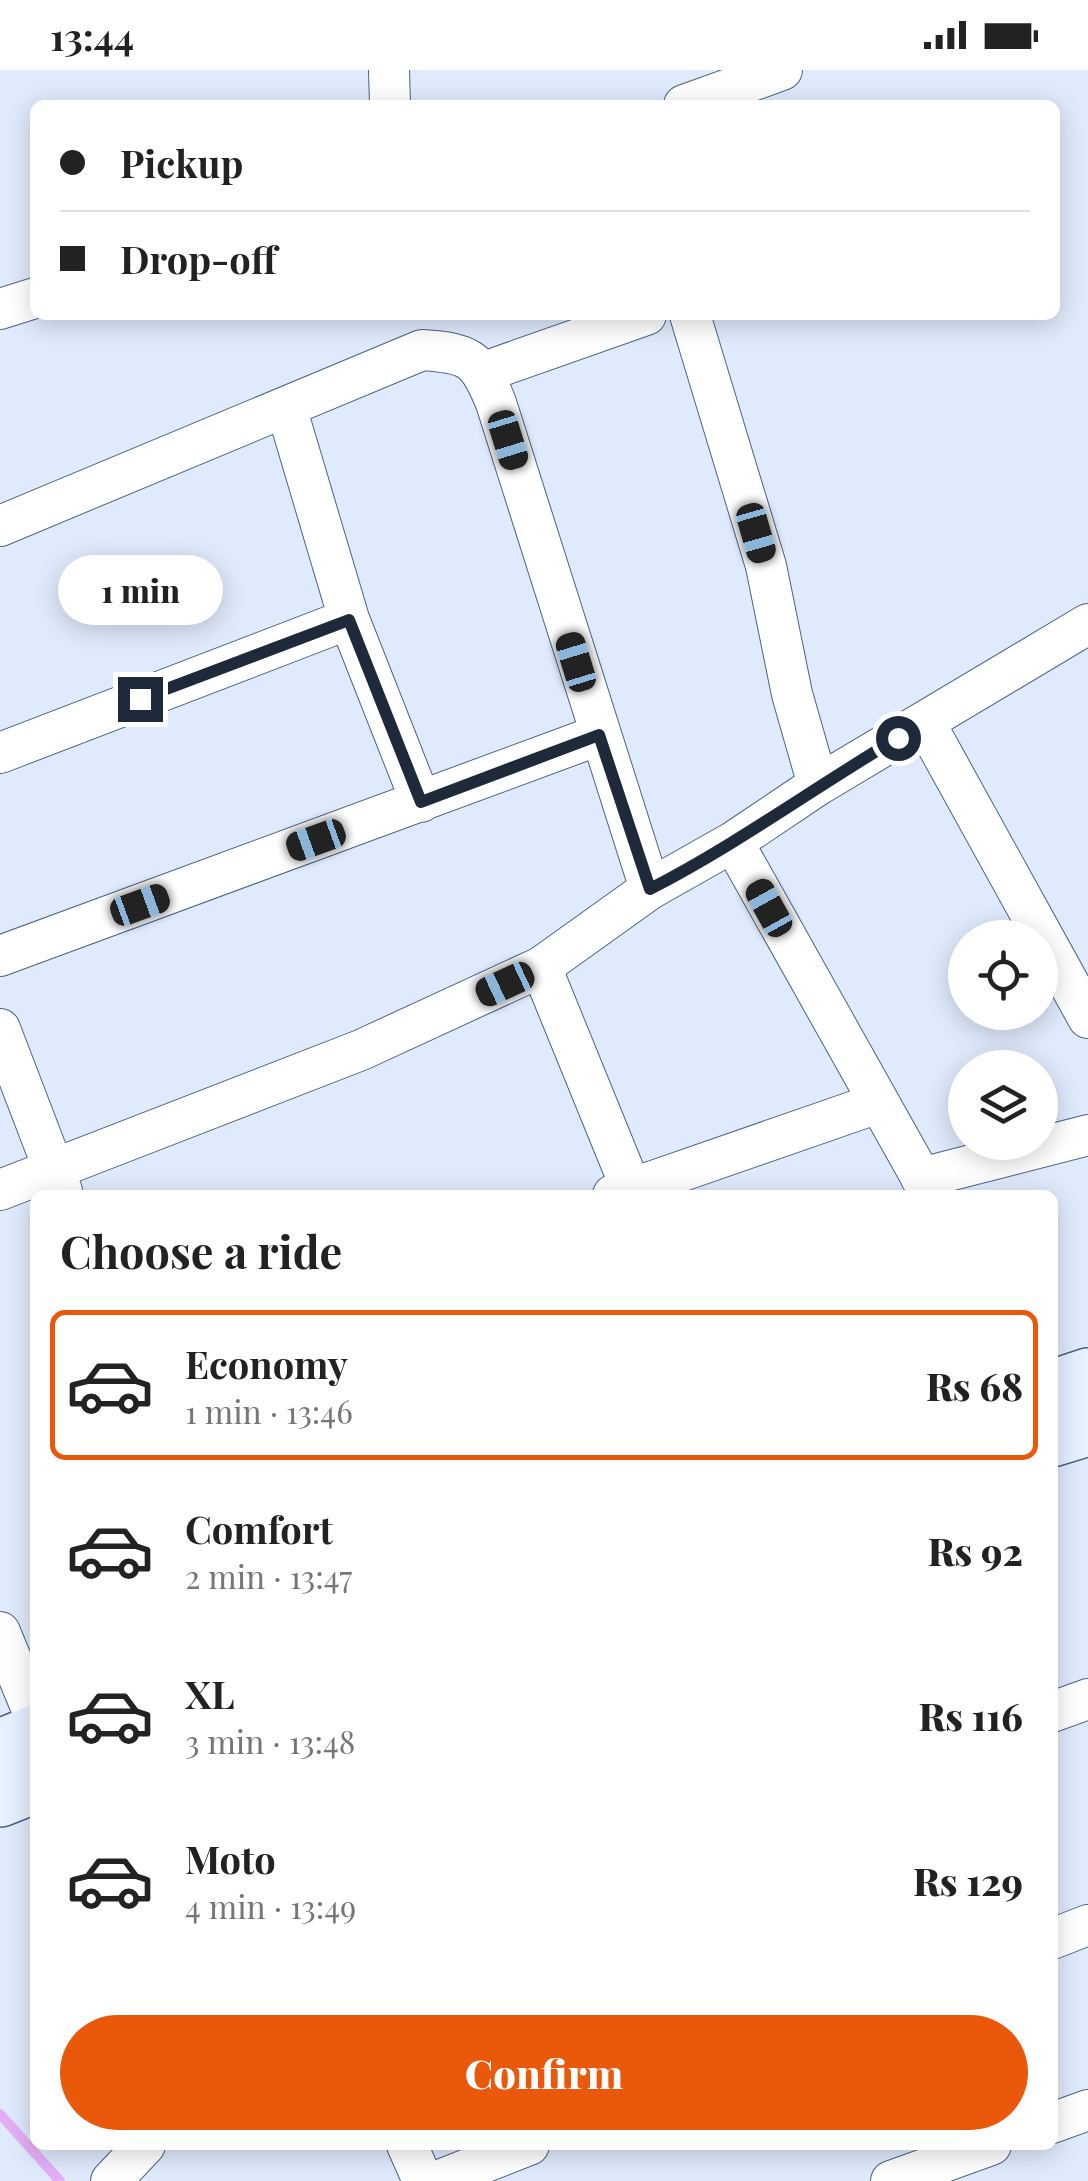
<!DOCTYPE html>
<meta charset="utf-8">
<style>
:root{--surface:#fff;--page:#f2f2f2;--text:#222;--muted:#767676;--line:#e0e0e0;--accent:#ea580c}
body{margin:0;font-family:"Playfair Display",serif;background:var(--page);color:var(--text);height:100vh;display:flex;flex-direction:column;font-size:38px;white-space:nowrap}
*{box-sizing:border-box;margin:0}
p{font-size:32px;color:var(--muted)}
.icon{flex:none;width:55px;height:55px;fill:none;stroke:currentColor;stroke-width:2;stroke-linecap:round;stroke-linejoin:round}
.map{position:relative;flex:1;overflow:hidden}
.drawer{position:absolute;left:30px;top:1120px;width:1028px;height:960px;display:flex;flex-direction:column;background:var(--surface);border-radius:15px;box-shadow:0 5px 25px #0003}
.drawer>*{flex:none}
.banner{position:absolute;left:30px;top:30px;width:1030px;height:220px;border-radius:15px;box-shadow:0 5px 25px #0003;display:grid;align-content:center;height:220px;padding:0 30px;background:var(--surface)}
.fabs{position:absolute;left:948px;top:850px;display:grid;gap:20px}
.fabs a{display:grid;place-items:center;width:110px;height:110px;border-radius:50%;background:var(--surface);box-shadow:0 5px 25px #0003;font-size:50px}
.end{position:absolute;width:45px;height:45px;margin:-22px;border:12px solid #1e2939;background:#fff;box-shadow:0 0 0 5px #fff}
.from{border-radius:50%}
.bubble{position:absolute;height:70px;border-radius:35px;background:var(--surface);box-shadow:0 5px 25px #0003;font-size:32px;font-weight:800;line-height:70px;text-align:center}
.car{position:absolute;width:30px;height:60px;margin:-30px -15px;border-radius:12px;box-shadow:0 0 8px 2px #0007;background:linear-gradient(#222 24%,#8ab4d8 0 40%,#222 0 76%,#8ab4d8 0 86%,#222 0)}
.banner b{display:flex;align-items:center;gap:35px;height:95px;font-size:38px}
.banner b+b{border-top:2px solid var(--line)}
.banner i{width:25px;height:25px;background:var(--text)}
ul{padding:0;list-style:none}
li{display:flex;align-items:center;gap:30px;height:150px;margin:0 20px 15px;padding:0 10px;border:5px solid transparent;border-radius:15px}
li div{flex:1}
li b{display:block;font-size:38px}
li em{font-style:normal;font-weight:800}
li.current{border-color:var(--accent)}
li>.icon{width:90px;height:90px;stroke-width:1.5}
h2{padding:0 30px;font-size:45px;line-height:120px}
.cta{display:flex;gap:20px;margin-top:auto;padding:20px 30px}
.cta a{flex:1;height:115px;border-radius:60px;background:var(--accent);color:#fff;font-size:40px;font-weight:800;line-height:115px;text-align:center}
.status{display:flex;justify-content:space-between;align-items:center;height:70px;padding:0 50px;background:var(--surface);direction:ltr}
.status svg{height:28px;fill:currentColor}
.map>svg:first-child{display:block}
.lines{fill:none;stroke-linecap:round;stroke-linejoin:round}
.stream{stroke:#e4aef6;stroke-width:10}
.street-casing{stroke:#4a6388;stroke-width:42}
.secondary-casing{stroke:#4a6388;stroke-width:58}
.street{stroke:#fff;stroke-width:40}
.secondary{stroke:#e6f0fe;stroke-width:55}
.route{stroke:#1e2939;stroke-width:12}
</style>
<div class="status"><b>13:44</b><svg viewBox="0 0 49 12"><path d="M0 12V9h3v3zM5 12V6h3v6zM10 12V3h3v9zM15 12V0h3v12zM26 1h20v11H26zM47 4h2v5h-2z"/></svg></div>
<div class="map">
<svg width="1088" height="2111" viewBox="0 0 1088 2111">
<rect width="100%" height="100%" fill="#dfeafc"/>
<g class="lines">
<path class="stream" d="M0,2044L60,2111"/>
<defs>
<path id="street" d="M389,0L390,35
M684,35L782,0
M0,239L35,228
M690,245L766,496L792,624L818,715
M484,302L646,245
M286,337L349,549L421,732
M0,456L422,280C470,283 478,288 496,333L650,819
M925,653L1088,948
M0,683L349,549
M733,772L931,1125
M0,886L599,665
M541,897L631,1118
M0,959L62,1121
M921,1108L1088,1065
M0,1120L361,980L541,897L650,819L733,772L818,715L1088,554
M613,1125L878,1033
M0,1562L35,1647
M1052,1642L1088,1629
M1052,1869L1088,1855
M1052,2053L1088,2040
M407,2075L423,2111
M111,2111L145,2075
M437,2111L529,2075
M891,2111L991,2075"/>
<path id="secondary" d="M1052,1318L1088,1306
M1052,1369L1088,1358
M0,1677L35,1663
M0,1729L35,1715"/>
</defs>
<use href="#street" class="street-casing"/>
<use href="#secondary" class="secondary-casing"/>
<use href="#street" class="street"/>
<use href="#secondary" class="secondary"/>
</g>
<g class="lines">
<path class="route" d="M140,629L349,550L421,732L599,665L650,819C736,775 815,717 898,668"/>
</g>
</svg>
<div class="fabs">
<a><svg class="icon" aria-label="locate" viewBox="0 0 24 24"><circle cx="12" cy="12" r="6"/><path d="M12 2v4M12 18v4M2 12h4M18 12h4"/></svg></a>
<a><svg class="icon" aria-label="layers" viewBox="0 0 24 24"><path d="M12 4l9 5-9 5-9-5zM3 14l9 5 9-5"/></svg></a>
</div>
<i class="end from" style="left:898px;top:668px"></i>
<i class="end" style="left:140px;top:629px"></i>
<div class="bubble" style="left:58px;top:485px;width:165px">1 min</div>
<i class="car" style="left:508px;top:370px;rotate:163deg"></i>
<i class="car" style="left:756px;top:463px;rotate:164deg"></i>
<i class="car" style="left:576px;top:592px;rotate:343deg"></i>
<i class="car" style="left:316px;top:770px;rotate:250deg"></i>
<i class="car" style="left:140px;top:835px;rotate:70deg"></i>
<i class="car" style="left:769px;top:838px;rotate:331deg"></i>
<i class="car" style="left:505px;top:914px;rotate:245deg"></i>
<div class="banner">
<b><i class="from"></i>Pickup</b>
<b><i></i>Drop-off</b>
</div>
<section class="drawer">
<h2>Choose a ride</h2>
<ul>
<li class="current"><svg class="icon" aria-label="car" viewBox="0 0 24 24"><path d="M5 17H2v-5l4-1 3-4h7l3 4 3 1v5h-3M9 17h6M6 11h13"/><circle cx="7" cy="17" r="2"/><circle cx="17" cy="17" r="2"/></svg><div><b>Economy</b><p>1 min · 13:46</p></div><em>Rs 68</em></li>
<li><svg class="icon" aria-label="car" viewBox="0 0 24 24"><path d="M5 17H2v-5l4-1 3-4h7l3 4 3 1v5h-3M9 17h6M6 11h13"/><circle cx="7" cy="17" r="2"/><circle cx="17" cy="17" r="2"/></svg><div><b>Comfort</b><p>2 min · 13:47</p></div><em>Rs 92</em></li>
<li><svg class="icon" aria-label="car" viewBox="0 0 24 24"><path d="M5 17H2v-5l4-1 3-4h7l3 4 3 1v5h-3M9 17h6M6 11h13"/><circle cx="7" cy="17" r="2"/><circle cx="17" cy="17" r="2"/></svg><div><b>XL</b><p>3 min · 13:48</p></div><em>Rs 116</em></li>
<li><svg class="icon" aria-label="car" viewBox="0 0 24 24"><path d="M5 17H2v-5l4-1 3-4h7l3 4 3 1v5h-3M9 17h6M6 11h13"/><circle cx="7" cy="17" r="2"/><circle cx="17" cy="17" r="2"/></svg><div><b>Moto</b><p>4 min · 13:49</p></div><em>Rs 129</em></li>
</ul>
<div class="cta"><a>Confirm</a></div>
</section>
</div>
